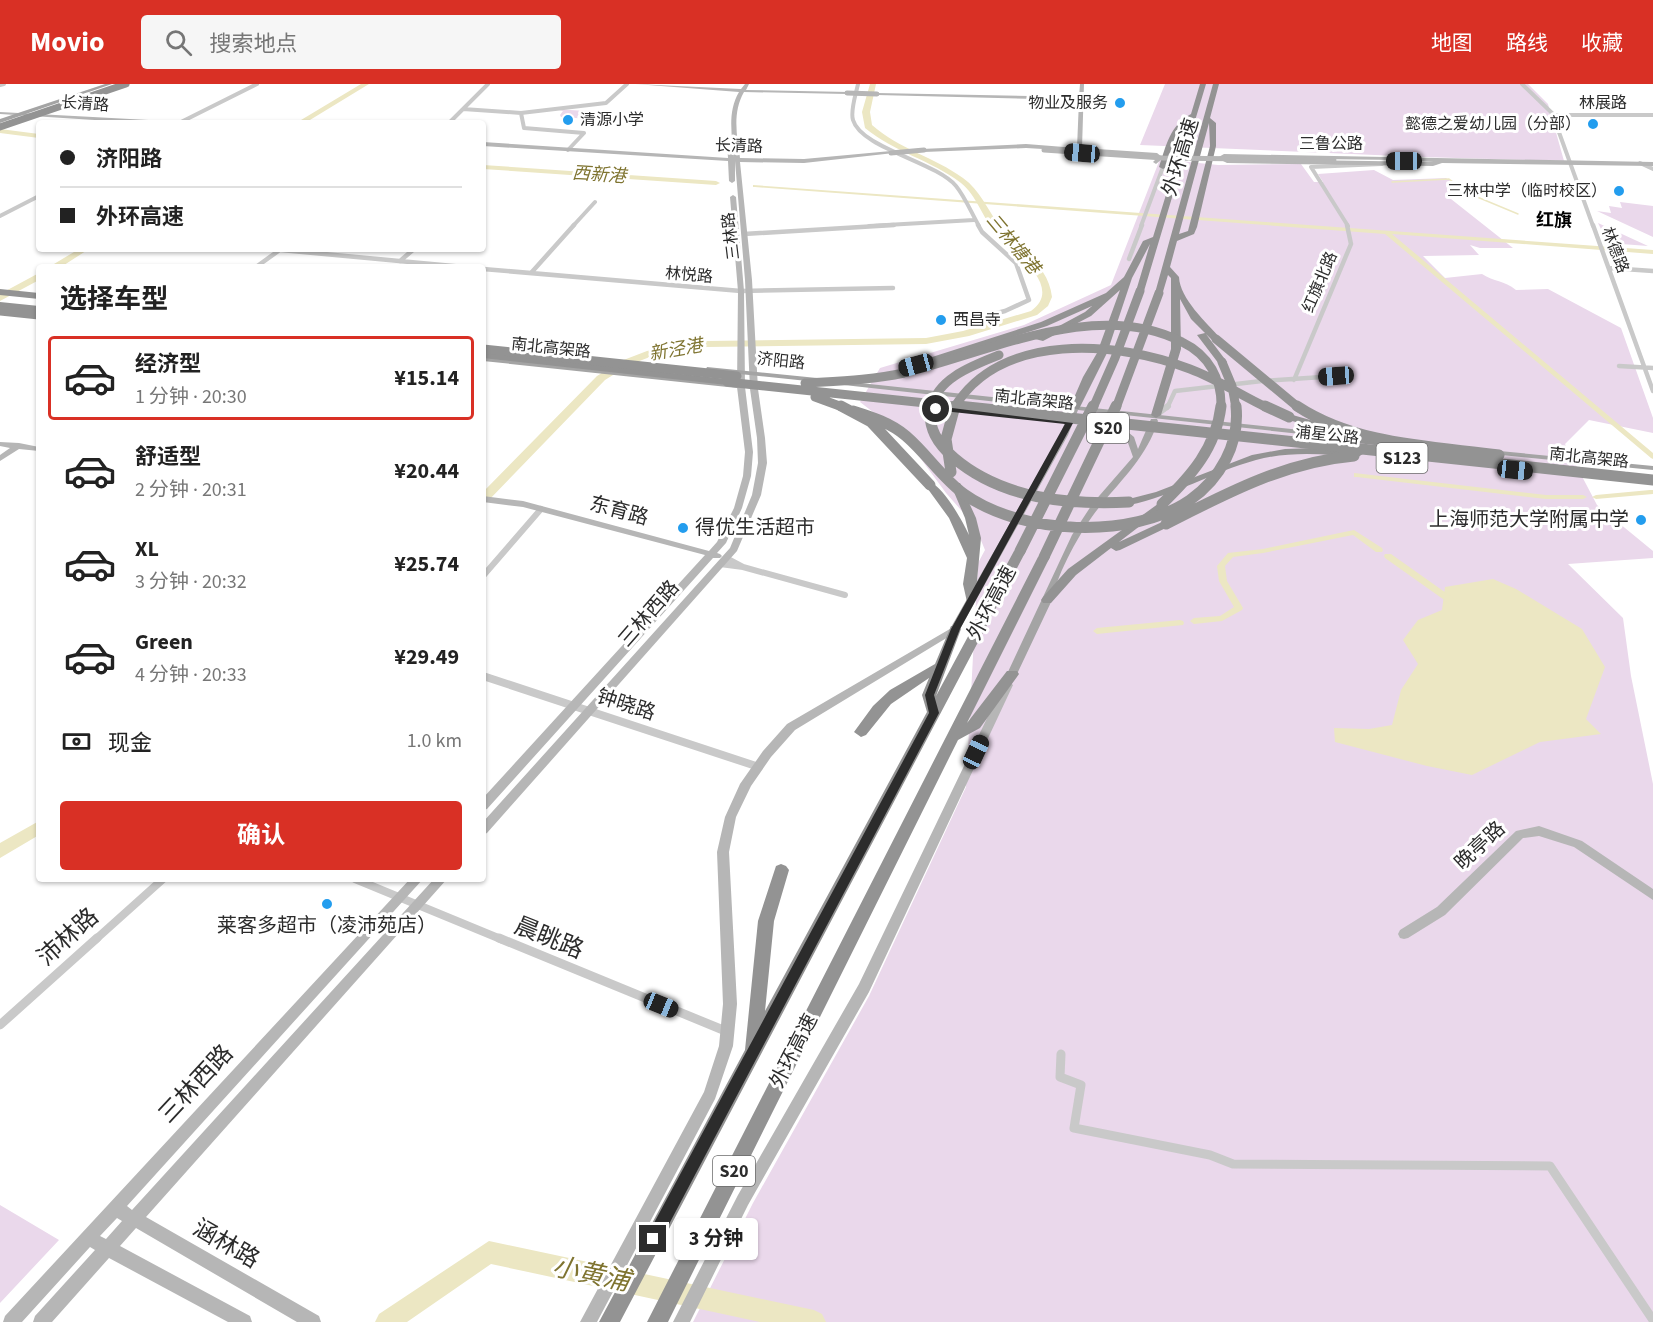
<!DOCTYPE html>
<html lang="zh">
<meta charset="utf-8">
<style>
:root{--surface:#fff;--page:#f6f6f6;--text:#222;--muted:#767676;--line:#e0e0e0;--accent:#d93025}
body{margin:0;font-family:"Source Sans 3","Noto Sans SC",sans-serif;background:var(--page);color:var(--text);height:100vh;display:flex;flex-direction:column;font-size:22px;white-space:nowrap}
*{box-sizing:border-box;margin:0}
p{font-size:20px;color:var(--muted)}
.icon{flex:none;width:33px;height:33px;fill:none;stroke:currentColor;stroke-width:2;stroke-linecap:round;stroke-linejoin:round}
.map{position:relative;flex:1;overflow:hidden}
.drawer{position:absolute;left:36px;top:180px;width:450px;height:618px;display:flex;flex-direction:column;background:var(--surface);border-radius:6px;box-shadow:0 2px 4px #0004}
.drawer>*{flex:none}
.top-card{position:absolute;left:36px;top:36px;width:450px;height:132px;border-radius:6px;box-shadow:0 2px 4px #0004;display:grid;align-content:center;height:132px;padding:0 24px;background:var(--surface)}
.end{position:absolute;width:27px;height:27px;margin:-14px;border:8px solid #2c2c2c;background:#fff;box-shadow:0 0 0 3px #fff}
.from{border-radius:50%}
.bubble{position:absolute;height:42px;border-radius:6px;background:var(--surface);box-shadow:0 2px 4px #0004;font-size:20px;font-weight:700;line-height:42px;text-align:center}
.car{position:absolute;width:18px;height:36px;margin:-18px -9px;border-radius:8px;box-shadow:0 0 4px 2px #0007;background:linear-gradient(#222 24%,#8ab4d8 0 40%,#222 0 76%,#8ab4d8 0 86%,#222 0)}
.top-card b{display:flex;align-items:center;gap:21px;height:57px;font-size:22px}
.top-card b+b{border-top:2px solid var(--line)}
.top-card i{width:15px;height:15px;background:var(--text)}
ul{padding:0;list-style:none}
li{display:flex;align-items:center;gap:18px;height:84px;margin:0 12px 9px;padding:0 12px;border:3px solid transparent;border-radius:6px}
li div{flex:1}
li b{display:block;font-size:22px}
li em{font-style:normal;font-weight:700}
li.active{border-color:var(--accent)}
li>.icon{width:54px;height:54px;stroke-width:1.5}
h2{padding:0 24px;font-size:27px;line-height:72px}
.pay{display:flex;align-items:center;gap:15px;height:66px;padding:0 24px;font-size:22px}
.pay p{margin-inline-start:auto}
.action{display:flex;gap:12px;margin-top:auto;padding:12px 24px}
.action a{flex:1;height:69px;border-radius:6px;background:var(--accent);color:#fff;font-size:24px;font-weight:700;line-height:69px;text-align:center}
header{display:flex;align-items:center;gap:36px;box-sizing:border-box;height:84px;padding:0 30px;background:var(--accent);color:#fff}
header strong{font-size:28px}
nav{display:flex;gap:33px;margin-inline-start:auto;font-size:21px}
.search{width:420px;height:54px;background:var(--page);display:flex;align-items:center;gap:15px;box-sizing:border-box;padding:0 21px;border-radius:6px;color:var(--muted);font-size:22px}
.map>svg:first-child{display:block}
.green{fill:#ead8eb}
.water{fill:#ece7c3}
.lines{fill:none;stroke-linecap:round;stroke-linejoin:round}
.stream{stroke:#ece7c3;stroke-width:1.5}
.canal{fill:#ece7c3;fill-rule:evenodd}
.river{fill:#ece7c3;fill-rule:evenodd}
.street-far4{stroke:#c9c9c9;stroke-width:4}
.street-far3{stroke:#c9c9c9;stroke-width:4.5}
.street-far2{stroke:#c9c9c9;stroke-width:6}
.street-far1{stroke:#c9c9c9;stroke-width:8}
.street{stroke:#c9c9c9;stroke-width:9}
.secondary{fill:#b6b6b6;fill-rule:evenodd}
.primary{fill:#a4a4a4;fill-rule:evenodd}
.highway{fill:#939393;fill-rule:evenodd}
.secondary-bridge{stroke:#b6b6b6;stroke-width:5}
.highway-bridge-far2{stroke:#939393;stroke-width:7}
.highway-bridge-far1{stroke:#939393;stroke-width:9}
.highway-bridge{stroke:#939393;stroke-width:11}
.route{fill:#2c2c2c}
.poi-dot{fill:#239dee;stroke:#fff;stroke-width:2}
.labels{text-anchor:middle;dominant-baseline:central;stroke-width:6;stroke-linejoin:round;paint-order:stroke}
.far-poi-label{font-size:16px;fill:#2c2c2c;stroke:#fff;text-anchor:end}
.far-street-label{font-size:16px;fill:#2c2c2c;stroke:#fff}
.far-water-label{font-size:18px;font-style:italic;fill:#7f7430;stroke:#fff}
.far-quarter-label{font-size:18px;font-weight:bold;fill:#000;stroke:#fff}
.shield{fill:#fff;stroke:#6b6b6b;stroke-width:1.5}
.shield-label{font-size:18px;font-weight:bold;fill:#2c2c2c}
.street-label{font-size:20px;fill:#2c2c2c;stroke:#fff}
.poi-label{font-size:20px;fill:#2c2c2c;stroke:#fff;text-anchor:end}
.near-street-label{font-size:24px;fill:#2c2c2c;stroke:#fff}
.near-water-label{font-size:26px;font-style:italic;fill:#7f7430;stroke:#fff}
</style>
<header>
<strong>Movio</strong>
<div class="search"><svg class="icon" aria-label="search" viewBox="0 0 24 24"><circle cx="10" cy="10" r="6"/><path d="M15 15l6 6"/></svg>搜索地点</div>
<nav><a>地图</a><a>路线</a><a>收藏</a></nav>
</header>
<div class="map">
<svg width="1653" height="1238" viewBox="0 0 1653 1238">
<rect width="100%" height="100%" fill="#fff"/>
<path class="green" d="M1165,0H1528L1548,20L1564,77L1422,73L1140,61Z
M555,25L616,29L606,40L586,39L589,35L561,33L560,31L563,27Z
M1160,75L1218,81L1301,80L1314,98H1323L1318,90L1374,86L1393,96L1446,94L1477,113L1451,115L1513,164H1480L1470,161L1479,171L1423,172L1445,194L1482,190C1494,198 1504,196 1516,206L1548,205L1621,244L1653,334V349L1589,336L1565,360L1597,421L1653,467V474L1568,480L1623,534L1631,592L1653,700V1238H693L753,1119L869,912L966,703L978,479L985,466L975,442L946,409L904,352L860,318L880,284L1024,241L1111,201Z
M1620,118L1653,122V153L1597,127L1611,129L1609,122L1622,124Z
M1598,139L1648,162L1608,159Z
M0,1121L59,1156L0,1219Z"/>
<path class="water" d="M1493,495L1516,505L1582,545L1605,583L1586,635L1601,650L1540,658L1472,691L1427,682L1335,658L1334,644L1369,645L1392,641L1401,606L1418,580L1403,556L1418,536L1442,526L1445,503Z"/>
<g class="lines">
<path class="stream" d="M1392,98L1449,95L1470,110L1518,130"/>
<path class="canal" d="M753,101L1653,166V170L1392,150L1653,369V375L1651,374L1385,150L755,103H753Z
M1354,389L1546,411H1583L1587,413L1583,415H1546L1357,393H1354Z
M1650,406H1653V410L1596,415L1592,413L1596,411Z
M1354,446L1382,464L1383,466L1382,468H1376L1353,451L1263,469L1233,473L1225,482L1227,497L1243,524L1242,526L1222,537L1194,540L1190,537L1194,534L1220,532L1234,523L1219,497L1217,482L1228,469L1263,465Z
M1385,470H1391L1456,516L1457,518L1456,520H1450L1385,474L1384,472Z
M1180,536L1183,537L1184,539L1183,541L1097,550L1093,547L1097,544Z"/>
<path class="river" d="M361,0H369L305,39H296Z
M870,0H876L870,28L872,41C899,65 934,73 963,94C980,106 987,125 999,141C1017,167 1048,178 1052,213L1048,222L1037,231L969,252L926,260L707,263L655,271L629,281L605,296L487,418L483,419V408L597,292L621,277L647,267L678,260L707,257L926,254L963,247L1031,227C1066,202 1010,166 995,148C982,133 977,112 961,99C931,76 894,68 865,44L862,28Z
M0,45L39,50V54L0,49Z
M483,81L716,97L720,99L716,101L483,85Z
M79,165H89L61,183H49Z
M39,189V196L0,217V210Z
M39,737V751L0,774V759Z
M489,1157L814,1226L822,1230L826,1238H760L491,1180L407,1238H375L379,1230Z"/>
<path class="street-far4" d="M858,0C856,10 850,27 853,36C861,64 936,78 956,102C965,113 972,130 979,142
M1522,0L1552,29L1593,142
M0,1L4,0
M463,25L521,29L524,44L584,49L568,66
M521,29L606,19L627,0
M1553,31H1653
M179,39L257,0
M449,39L488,0
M1640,79L1653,85
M0,132L39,112
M573,142L595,118
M869,142L974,136
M1141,142L1163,83
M1348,142L1311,83L1382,80"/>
<path class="street-far3" d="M1593,141L1653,307
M744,150L894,141
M281,166L464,183
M1129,175L1142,141
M400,177L414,165
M256,183L281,165
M1609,184L1653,187
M483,185L741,207L893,204
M531,189L574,141
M973,235L1005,227L1029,216L1016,179L982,148L978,141
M1619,282L1653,284
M1294,296L1351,160L1347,141
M1167,324L1175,307L1262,297L1352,291"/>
<path class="street-far2" d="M1156,331L1168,322
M720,480L743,483L726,474
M743,483L845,511
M483,492L541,425"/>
<path class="street-far1" d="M483,592L759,683
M355,795L503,856
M95,856L163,795"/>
<path class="street" d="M499,854L728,948
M0,941L97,854
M1061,970L1060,993L1081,1001L1074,1044L1210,1071L1233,1080L1550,1082L1653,1236"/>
<path class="secondary" d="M635,0L741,5L745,0H749L746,6L849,8L847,10L744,8C732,29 737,52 740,74L804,75L891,67L894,69L804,79L740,78L752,196L758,305L765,354L767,379L761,411L737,467L487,749L483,751V738L730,464L752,411L758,379L757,354L750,305L745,196L735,77V97L732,99L729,97L728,77L483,62V58L728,74L727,59L730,57L733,59L734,74C732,52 727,28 739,8Z
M1080,0H1084L1082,64L1157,69L1162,73V75L1156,80L1153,78L1157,74L1155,73L1082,67V71L1079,73L1076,71L1077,67L1026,64L924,68L922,65L1026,60L1077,64L1079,16L877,11L875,10L877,9L1079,13Z
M0,28L167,37L170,39H142L0,30Z
M1224,70L1653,78V82L1442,79L1433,82L1227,79L1217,74ZM1224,74L1400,76L1434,78L1228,75Z
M733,111L736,113L744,207L745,303L753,368L751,392L742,424L726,459L717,469L720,470L722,472L720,474H713L487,725L483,726V714L705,471L523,423L483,418V412L523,417L709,467L717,458L734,424L743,392L745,368L737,303L738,207L730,113Z
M0,358L19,359L39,363V367L19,365L0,377V371L10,364L0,362Z
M955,542L958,543L960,545L958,547L795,646L771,673L751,702L736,733L729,768L737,920L733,962L715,1015L597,1238H580L704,1008L719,962L723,920L717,768L725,733L740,700L763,667L787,640Z
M1008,597L1013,601L869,908L748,1121L690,1238H673L738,1111L859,900L1003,601Z
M1539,742L1582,757L1653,805V816L1574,763L1539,752L1523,754L1445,831L1408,854L1404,855L1400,854L1398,850L1400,846L1437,823L1516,747Z
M410,795H423L127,1122L132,1126L434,795H447L146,1133L319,1232L321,1238H297L136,1144L120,1162L250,1232L252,1238H228L109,1174L52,1238H33L35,1232L95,1166L90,1163L22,1238H3L5,1232ZM117,1134L122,1137L106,1155L100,1152Z"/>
<path class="primary" d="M105,0H112L0,39V35Z
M483,273L737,300L741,302L737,304L483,277Z
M707,283L817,294L821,296L817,298L710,287L706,285Z
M841,297L1357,352L1361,354L1357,356L1078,326L1068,351L960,545L955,548L950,545L1060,351L1070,326L844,301H841Z
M1106,335H1112L1134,353L1138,365L1151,335H1157L1158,337C1147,372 1123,394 1101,421C1082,444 1058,487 1052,516L1017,590L1016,592H1008L1007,590L1072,451L1093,419L1133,373L1127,356L1106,339Z
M1489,366L1653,382V386L1492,370H1489Z"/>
<path class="highway" d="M1200,0H1206L1144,207L1140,210L1136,207L1150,160L1132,194L1107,269L1079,325H1071L1070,323L1083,293L1097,269L1120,206L1091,232L1043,257L1035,255L1085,228L1092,222L1047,242L910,286H904V282L1041,238L1106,209L1124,193L1143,157L1153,153L1189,36L1176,53L1167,83L1163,85L1159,83C1166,62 1170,41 1191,30Z
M1213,0H1219L1210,34L1216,39V62L1197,143L1194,150L1177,157L1170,183L1179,193C1180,215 1206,238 1221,255L1213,257L1206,250L1227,278L1219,280L1197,251L1205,249L1191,235L1180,215L1181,265L1161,331L1156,334L1151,331L1171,265V194L1168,191L1162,211L1155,209ZM1209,39L1210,62L1189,143L1188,147L1179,150Z
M0,205L39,209V215L0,211Z
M0,218L39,222V228L0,224Z
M483,268L727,295L732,298L727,301L483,274Z
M1289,330L1353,348L1354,350L1351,353L1383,356L1388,359L1383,362L1339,357V353L1345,352L1285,335V331Z
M1314,364L1358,367L1363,370L1358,373C1324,370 1289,367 1256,376C1212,388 1174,412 1129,421L1123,418L1125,416L1156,408L1252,371L1285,365Z
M930,398C944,404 962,436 969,451L965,434L951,401L952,399H960L961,401L976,434L981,454L975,518H967L963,500L967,474L949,434L925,401Z
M1162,417L1168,420L1166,422L1119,458L1162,438H1170V442L1120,466L1116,467L1111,464L1076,491L1051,519H1043L1041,516L1043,513L1068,485Z
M1020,463L1026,467L620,1238H599L745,966L758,837L776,782L781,780L786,782L789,786L774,837L765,927L927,628L922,611L929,594L891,620L866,651L861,653L854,648L873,622L890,606L935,580L951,542H959L961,545L936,612L1014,467Z
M1044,469L1050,473L967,639L1007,587H1017L1019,590L980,644L958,656L668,1238H647L1038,473Z"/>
<path class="secondary-bridge" d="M847,9L877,10
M1044,66L1163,74L1334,76
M891,69L924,66"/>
<path class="highway-bridge-far2" d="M0,43L126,0"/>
<path class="highway-bridge-far1" d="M0,227L39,231
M1216,255L1299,324
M483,265L737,292
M1222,278L1232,302L1236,324
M727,298L973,324
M805,299C838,297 872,296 904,289C990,268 1097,214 1182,258C1209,271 1222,295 1221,324
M815,313L845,324
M931,324C937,294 974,281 999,271
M954,324C1000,247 1118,257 1190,285C1217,295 1242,312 1268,324
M1093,324L1115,274L1140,207
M1116,324L1159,209"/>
<path class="highway-bridge" d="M841,322L871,338L930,401
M931,322C927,344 938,360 954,374C1002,415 1069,421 1129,418
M958,322L1653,396
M1265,322L1289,333
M1297,322C1356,361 1431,362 1499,371
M853,327C872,333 891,339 906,352C927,370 942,394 964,410C1021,451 1132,456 1190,416C1220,395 1240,360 1236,322
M951,388L946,355L955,322
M1162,420C1191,392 1216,364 1221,322
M1166,440C1227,409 1285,378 1354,372
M1020,467L1093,322
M1044,473L1116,322"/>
</g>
<path class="route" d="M936,322L1073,339L960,545L934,611L939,629L658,1161L653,1163L648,1161L646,1155L648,1150L929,629L925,611L951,545L1065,340L934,326Z"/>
<g class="poi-dot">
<circle cx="1120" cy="19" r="6"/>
<circle cx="568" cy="36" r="6"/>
<circle cx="1593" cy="40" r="6"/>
<circle cx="1619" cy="107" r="6"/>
<circle cx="941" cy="236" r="6"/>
<circle cx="1641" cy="436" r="6"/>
<circle cx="683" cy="444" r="6"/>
<circle cx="327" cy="820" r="6"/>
</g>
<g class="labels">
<g class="far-poi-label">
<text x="1108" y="19">物业及服务</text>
<text x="580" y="36" text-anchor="start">清源小学</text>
<text x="1581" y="40">懿德之爱幼儿园（分部）</text>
<text x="1607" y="107">三林中学（临时校区）</text>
<text x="953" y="236" text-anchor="start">西昌寺</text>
</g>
<g class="far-street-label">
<text x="1603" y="19">林展路</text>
<text transform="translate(85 20) rotate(4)">长清路</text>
<text x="1331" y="60">三鲁公路</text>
<text transform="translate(739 62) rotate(2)">长清路</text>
<text transform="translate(731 152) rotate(-97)">三林路</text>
<text transform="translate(1615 166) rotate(69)">林德路</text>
<text transform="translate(689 191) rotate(5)">林悦路</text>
<text transform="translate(1320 198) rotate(-67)">红旗北路</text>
<text transform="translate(551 264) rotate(6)">南北高架路</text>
<text transform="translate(781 277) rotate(6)">济阳路</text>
<text transform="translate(1034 316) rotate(6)">南北高架路</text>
<text transform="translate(1327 351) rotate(6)">浦星公路</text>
<text transform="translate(1589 374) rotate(6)">南北高架路</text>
</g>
<g class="far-water-label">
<text transform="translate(599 91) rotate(4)">西新港</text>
<text transform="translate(1013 160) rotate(50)">三林塘港</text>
<text transform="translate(676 266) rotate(-10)">新泾港</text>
</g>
<g class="far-quarter-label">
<text x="1554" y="136">红旗</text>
</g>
<g class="shield">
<rect x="1087" y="329" width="42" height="30" rx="4.5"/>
<rect x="1376.5" y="359" width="51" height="30" rx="4.5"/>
<rect x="713" y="1072" width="42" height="30" rx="4.5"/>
</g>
<g class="shield-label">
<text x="1108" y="344">S20</text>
<text x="1402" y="374">S123</text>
<text x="734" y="1087">S20</text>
</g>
<g class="street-label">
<text transform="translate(1181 73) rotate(-73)">外环高速</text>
<text transform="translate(619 427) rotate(15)">东育路</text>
<text transform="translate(992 519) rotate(-62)">外环高速</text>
<text transform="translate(649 530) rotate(-49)">三林西路</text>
<text transform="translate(626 621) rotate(18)">钟晓路</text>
<text transform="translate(1480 762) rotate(-43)">晚亭路</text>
<text transform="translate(794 967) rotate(-63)">外环高速</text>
</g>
<g class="poi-label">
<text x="1629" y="436">上海师范大学附属中学</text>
<text x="695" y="444" text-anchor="start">得优生活超市</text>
<text x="327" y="842" text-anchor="middle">莱客多超市（凌沛苑店）</text>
</g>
<g class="near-street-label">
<text transform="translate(68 853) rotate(-42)">沛林路</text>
<text transform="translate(549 854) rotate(22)">晨眺路</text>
<text transform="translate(196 1000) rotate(-47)">三林西路</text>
<text transform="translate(226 1160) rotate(30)">涵林路</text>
</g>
<g class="near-water-label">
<text transform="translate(591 1190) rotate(12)">小黄浦</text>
</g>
</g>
</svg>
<i class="end from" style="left:936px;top:325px"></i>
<i class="end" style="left:653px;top:1155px"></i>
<div class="bubble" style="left:674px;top:1134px;width:84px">3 分钟</div>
<i class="car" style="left:1082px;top:69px;rotate:275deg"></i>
<i class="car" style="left:1404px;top:77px;rotate:270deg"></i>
<i class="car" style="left:916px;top:281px;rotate:255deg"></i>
<i class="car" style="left:1336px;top:292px;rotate:266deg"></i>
<i class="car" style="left:1515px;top:386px;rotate:96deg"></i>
<i class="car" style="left:976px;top:668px;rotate:25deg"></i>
<i class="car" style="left:661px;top:921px;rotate:112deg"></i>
<div class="top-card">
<b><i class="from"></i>济阳路</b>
<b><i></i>外环高速</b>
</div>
<section class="drawer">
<h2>选择车型</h2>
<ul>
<li class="active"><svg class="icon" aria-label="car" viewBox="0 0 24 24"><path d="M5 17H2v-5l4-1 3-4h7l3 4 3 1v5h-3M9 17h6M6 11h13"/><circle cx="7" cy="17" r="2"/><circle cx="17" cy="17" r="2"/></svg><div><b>经济型</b><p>1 分钟 · 20:30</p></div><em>¥15.14</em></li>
<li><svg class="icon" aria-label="car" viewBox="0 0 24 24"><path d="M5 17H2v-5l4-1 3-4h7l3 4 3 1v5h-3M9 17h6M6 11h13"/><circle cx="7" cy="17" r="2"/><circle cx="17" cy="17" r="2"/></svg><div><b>舒适型</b><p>2 分钟 · 20:31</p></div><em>¥20.44</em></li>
<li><svg class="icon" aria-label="car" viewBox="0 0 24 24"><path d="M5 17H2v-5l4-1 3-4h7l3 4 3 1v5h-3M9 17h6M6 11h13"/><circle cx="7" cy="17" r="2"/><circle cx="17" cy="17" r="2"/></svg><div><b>XL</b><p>3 分钟 · 20:32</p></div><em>¥25.74</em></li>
<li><svg class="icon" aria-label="car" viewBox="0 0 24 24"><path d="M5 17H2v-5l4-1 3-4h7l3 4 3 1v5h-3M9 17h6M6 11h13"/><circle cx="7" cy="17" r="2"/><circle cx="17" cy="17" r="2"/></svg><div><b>Green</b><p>4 分钟 · 20:33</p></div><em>¥29.49</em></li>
</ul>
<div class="pay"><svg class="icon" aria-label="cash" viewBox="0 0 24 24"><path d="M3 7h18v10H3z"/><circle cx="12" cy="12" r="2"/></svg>现金<p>1.0 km</p></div>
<div class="action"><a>确认</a></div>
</section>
</div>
